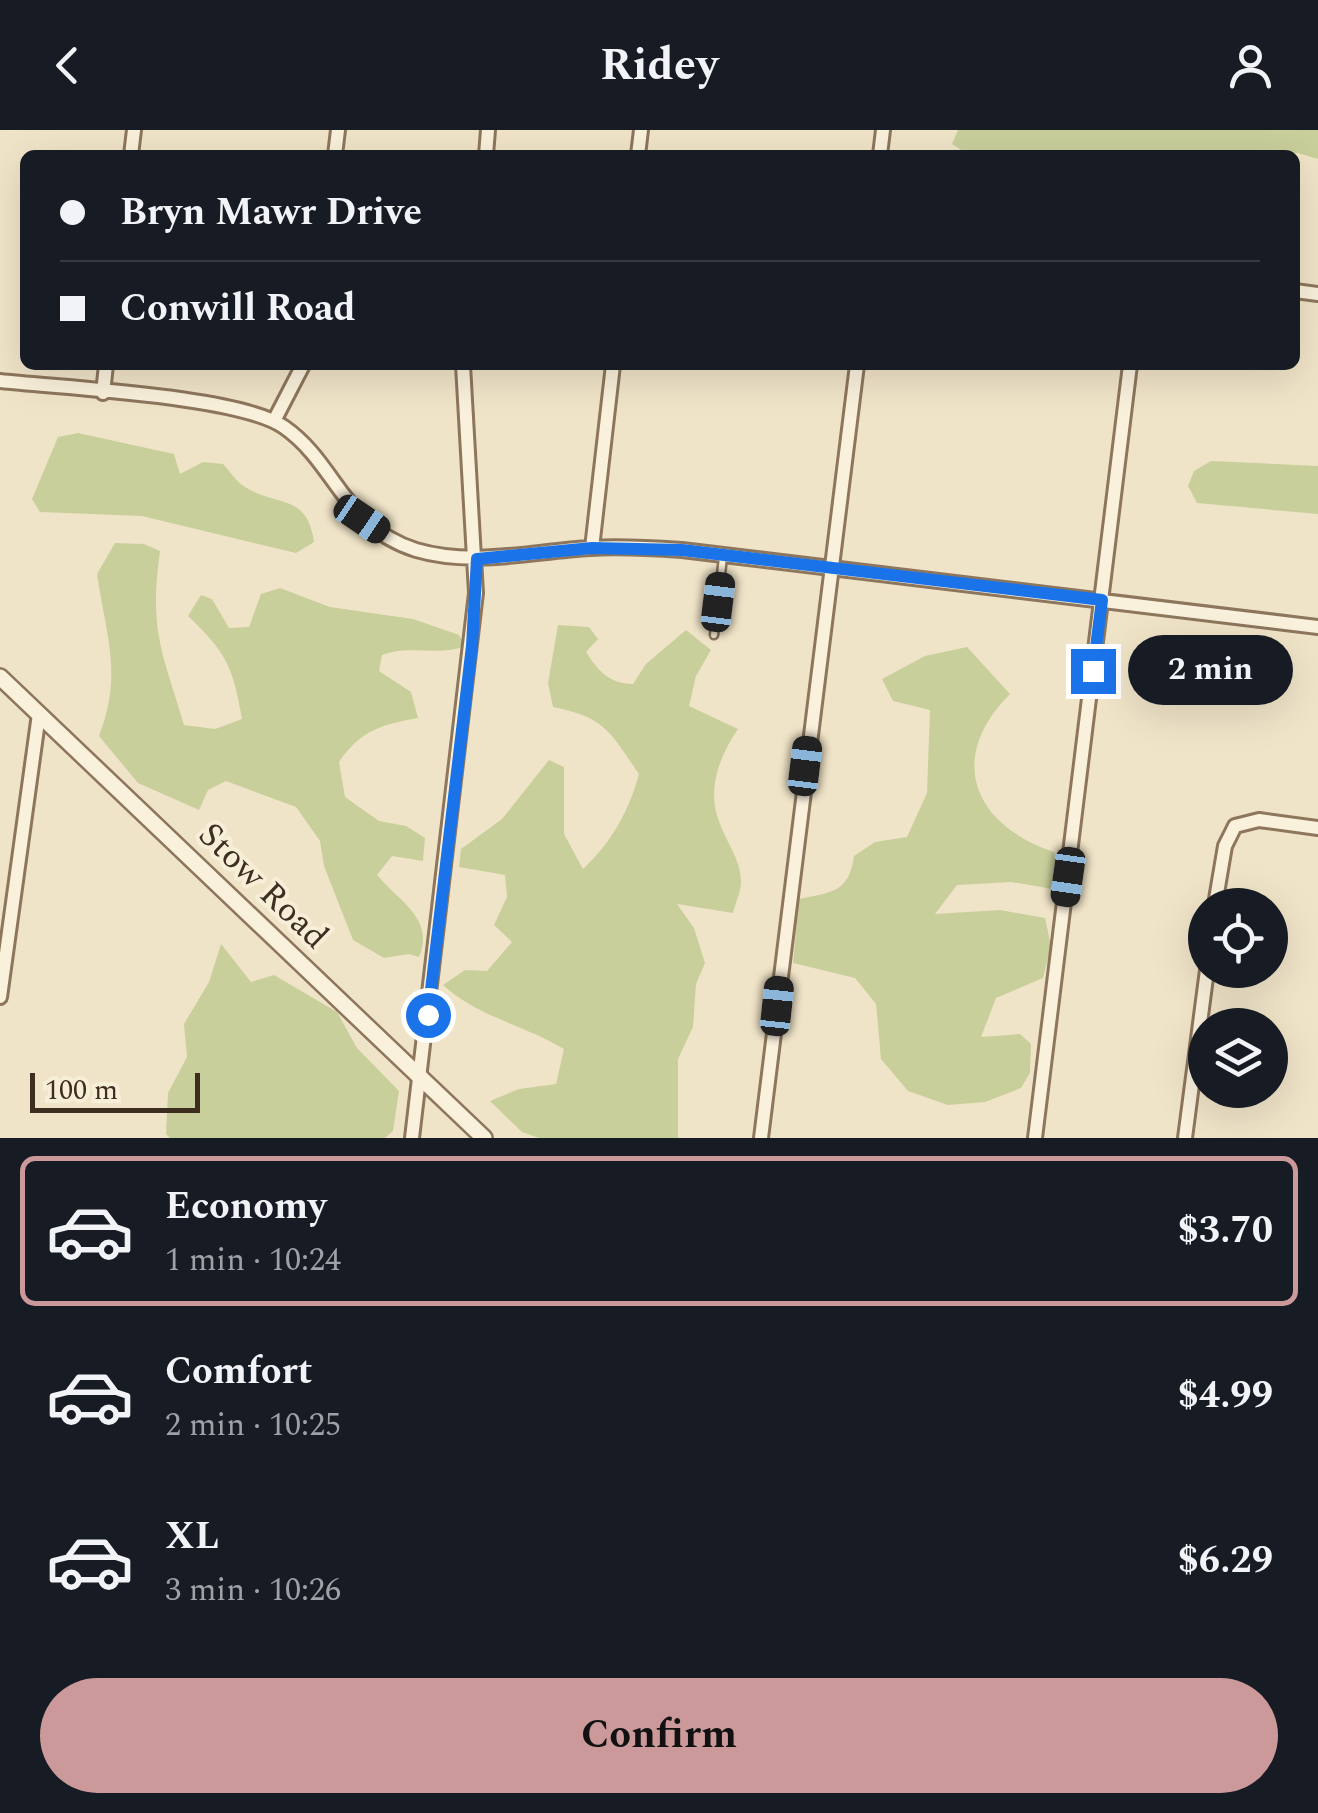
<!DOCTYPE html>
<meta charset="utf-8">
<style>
:root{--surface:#171b24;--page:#242831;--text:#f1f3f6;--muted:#9ea1a6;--line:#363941;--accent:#cc999b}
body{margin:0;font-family:Spectral,serif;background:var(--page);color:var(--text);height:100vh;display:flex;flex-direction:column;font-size:38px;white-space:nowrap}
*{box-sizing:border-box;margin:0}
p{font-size:32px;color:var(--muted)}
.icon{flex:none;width:55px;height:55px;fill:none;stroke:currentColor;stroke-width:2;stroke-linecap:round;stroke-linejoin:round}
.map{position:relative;height:1008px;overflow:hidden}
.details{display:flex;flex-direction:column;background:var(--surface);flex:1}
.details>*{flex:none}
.top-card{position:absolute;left:20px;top:20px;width:1280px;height:220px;border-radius:15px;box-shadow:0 10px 40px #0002;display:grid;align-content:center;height:220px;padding:0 40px;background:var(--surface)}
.controls{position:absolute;left:1188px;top:758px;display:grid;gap:20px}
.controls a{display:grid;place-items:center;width:100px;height:100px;border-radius:50%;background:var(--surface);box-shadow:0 10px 40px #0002;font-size:50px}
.scale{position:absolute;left:30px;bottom:25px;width:170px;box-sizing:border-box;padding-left:10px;border:5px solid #3d2e20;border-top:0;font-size:28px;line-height:35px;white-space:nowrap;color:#3d2e20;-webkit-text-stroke:8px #f7eed8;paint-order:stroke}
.end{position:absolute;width:45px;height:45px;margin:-22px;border:12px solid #1a73e8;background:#fff;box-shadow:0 0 0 5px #fff}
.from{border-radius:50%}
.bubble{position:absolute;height:70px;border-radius:35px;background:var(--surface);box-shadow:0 10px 40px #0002;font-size:32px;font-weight:700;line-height:70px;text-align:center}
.car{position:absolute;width:30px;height:60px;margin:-30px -15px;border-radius:12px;box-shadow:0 0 8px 2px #0007;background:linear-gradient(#222 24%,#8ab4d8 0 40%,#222 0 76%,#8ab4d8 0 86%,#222 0)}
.top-card b{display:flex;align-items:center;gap:35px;height:95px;font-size:38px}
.top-card b+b{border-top:2px solid var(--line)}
.top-card i{width:25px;height:25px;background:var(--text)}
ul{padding:18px 0 0;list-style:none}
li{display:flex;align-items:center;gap:30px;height:150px;margin:0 20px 15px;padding:0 20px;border:5px solid transparent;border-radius:15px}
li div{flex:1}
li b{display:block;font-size:38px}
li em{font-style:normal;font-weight:700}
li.on{border-color:var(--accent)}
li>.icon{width:90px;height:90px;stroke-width:1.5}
.cta{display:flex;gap:20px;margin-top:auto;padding:20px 40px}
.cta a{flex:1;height:115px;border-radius:60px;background:var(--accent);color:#111;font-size:40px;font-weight:700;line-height:115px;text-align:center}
header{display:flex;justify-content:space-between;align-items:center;height:130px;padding:0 40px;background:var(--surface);font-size:45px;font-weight:700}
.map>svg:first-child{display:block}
.green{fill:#c9cf9b}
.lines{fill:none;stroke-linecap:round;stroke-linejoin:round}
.service-casing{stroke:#8d765c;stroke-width:11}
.minor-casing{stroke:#8d765c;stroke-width:18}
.tertiary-casing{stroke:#8d765c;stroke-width:20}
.service{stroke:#faf1dc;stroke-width:6}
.minor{stroke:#faf1dc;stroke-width:12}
.tertiary{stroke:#faf1dc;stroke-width:15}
.route{stroke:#1a73e8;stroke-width:12}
.labels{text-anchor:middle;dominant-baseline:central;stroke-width:8;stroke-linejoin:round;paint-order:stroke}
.street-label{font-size:35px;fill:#3d2e20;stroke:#f7eed8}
</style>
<header><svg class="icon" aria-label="back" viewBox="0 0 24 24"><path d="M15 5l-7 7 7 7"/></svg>Ridey<svg class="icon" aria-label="person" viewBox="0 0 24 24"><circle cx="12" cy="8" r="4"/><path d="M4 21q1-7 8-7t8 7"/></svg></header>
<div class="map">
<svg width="1318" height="1008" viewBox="0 0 1318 1008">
<rect width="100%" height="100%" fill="#f0e4c8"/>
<path class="green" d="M958,0H1318V29L1298,23L969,25L952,14Z
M78,303L174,324L180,344L203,332L223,334C230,341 236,352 245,357C279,378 307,363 314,412L296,423L142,386L40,382L32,369L58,307Z
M1211,331L1318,336V384L1197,373L1188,356L1194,341Z
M115,413L144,414L160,421C149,501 162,521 184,595L215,599L242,589C233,537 226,522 188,486L201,465L212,469L229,498L249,497L261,464L280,458L330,477L413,489L459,505L465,516C437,527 411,514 382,525L379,541L411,562L418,588C381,595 361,600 339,632L345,667L379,691L406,696L425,708L423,731L392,726L377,745C400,772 435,789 419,827L409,824L384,828L353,810L324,736L320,711L296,677L226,651L208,660L199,680L138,653L99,606C123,544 106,506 97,444Z
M558,495L589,497L598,509L586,522C599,542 609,553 633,554L646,534L686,500L711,520L696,546L689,576L738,599C719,627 706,660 720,694C727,713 741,730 741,752C741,762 735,774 733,783L677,774L694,798L705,833L696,854L693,897L678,929V1008H539L522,1002L490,971L519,959L556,954L564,919C524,895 478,887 443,855L465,840L487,841L512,812L494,795L507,767L505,745L459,737L461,719L502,689L549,630L564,637V704L583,739C611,713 629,681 639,644C610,602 605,587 553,577L548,553Z
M967,517L1010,564C946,628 973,695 1054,722L1059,760L1011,752L957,755L935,784L1000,780L1045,788L1051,816L1043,848L996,868L981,907L1020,904L1031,914L1030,943L1021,958L985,972L948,975L908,961L881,929L876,874L855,848L793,833L799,769C833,762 849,762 854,726L875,712L907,707L927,663L930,580L893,571L882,549L925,526Z
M221,814L251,852L274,845L337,882L357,918L399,961L393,1001L385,1008H170L166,1004L168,963L187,927L184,894L209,852Z"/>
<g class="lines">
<defs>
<path id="service" d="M714,505L723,427"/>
<path id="minor" d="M131,25L134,0
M335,25L338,0
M486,25L488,0
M638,25L641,0
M880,25L883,0
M1295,161L1318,164
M0,251C62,258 240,266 284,297C337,334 343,397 416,420C474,437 533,421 591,418C621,416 652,418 682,420L1318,497
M103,263L106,235
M274,291L303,235
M592,418L613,235
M1215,775L1225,716L1235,696L1259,690L1318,698
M0,867L39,584
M412,1008L476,463L463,235
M761,1008L857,235
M1035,1008L1130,235
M1185,1008L1207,840"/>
<path id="tertiary" d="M0,547L484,1008"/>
</defs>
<use href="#service" class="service-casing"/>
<use href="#minor" class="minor-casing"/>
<use href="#tertiary" class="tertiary-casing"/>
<use href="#service" class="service"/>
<use href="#minor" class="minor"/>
<use href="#tertiary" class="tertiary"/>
</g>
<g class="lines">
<path class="route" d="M428,885L472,516L477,429L592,418L682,420L1102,470L1093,541"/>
</g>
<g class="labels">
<g class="street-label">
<text transform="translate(263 756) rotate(44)">Stow Road</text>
</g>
</g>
</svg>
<div class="controls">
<a><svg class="icon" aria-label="locate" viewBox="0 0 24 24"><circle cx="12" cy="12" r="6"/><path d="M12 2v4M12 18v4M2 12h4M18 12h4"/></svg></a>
<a><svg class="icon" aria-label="layers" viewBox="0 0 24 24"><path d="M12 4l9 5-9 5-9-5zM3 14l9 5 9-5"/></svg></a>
</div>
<div class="scale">100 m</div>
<i class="end from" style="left:428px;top:885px"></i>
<i class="end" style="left:1093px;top:541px"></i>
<div class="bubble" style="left:1128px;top:505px;width:165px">2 min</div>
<i class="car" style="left:362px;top:389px;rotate:124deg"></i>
<i class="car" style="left:718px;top:472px;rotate:7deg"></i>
<i class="car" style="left:805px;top:636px;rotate:7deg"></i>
<i class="car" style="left:1068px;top:747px;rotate:188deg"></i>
<i class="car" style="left:777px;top:876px;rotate:6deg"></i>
<div class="top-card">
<b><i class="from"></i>Bryn Mawr Drive</b>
<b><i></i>Conwill Road</b>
</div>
</div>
<section class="details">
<ul>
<li class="on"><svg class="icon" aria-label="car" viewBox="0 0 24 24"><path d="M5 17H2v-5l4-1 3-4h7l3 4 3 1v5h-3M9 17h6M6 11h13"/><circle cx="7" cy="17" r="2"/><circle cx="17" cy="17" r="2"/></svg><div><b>Economy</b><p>1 min · 10:24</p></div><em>$3.70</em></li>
<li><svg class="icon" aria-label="car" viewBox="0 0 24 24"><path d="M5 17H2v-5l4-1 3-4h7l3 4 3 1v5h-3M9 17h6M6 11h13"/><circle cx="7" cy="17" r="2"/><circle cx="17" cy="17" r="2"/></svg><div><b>Comfort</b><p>2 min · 10:25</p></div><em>$4.99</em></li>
<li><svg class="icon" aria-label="car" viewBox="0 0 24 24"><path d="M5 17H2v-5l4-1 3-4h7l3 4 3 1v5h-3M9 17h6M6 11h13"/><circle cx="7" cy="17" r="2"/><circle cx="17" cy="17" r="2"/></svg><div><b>XL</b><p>3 min · 10:26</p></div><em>$6.29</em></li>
</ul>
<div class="cta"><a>Confirm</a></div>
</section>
